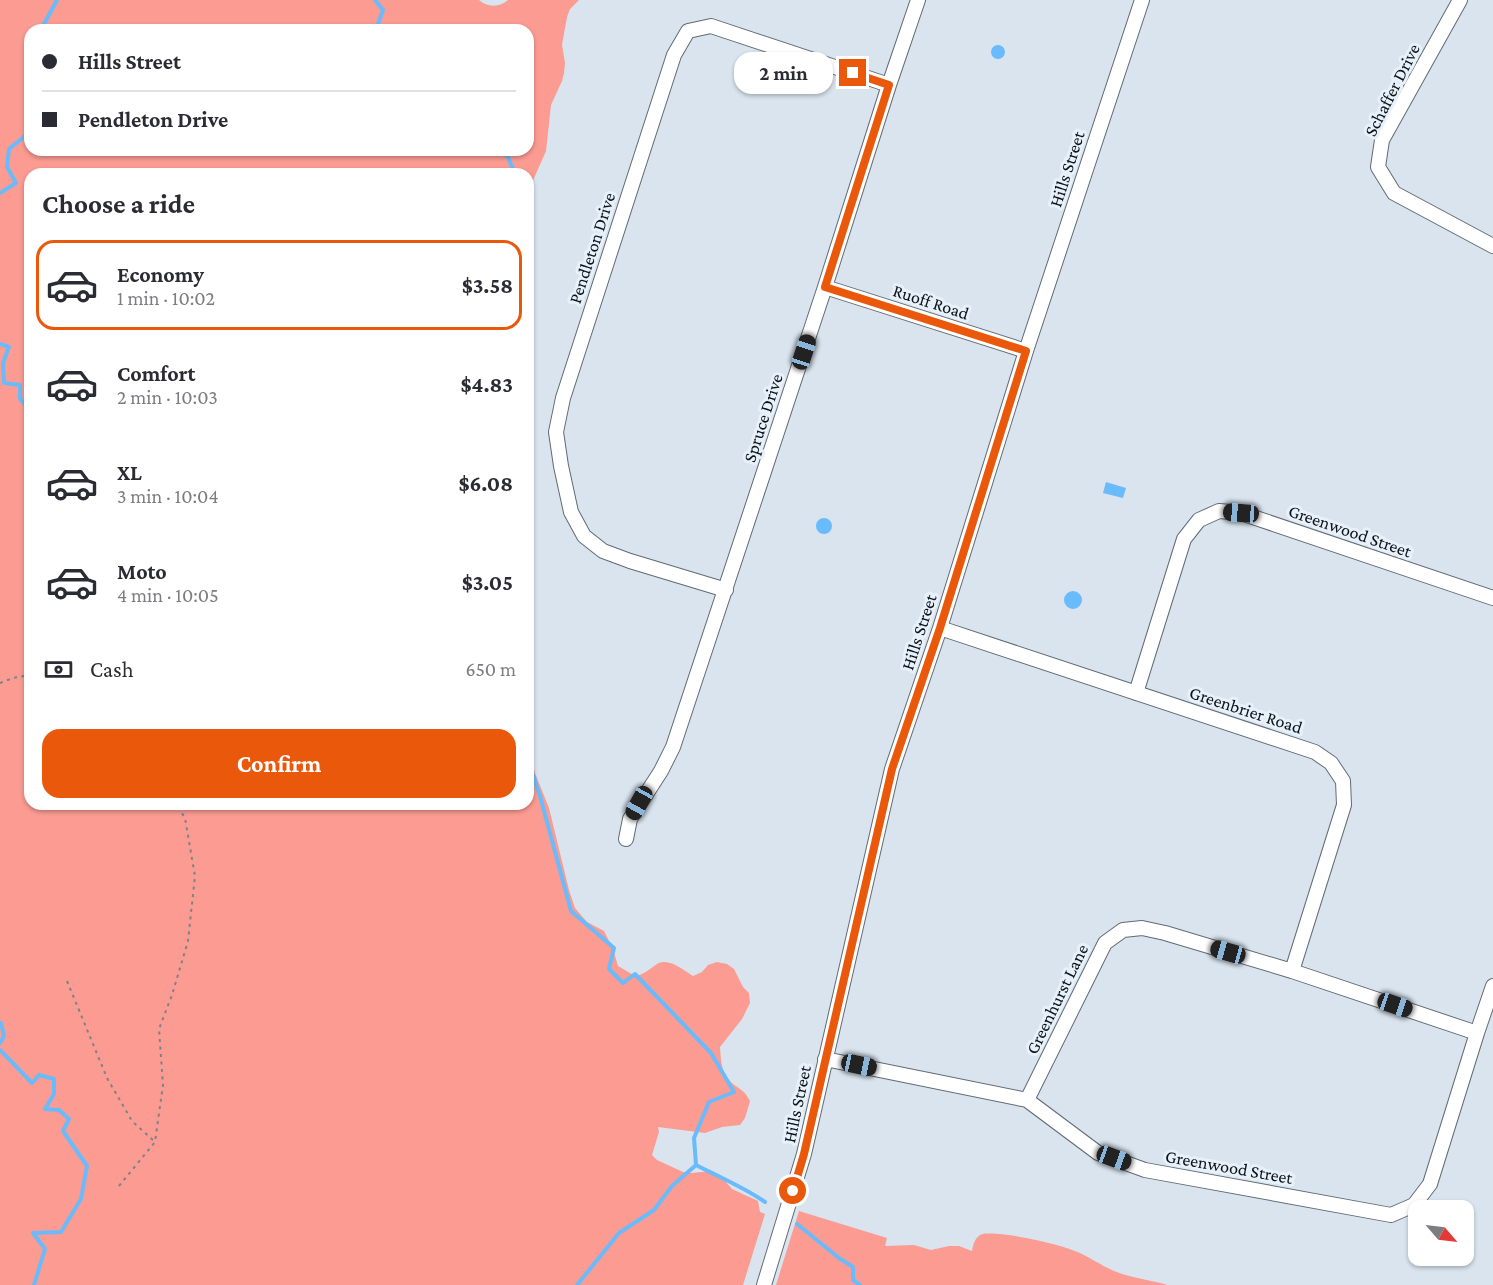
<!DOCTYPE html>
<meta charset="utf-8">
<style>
:root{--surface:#fff;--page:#f7f7f7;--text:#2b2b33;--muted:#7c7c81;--line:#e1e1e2;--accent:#ea580c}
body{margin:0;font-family:"Crimson Pro",serif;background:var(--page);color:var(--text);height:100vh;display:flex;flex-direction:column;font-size:22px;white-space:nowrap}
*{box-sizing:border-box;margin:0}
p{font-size:20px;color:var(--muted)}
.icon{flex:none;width:33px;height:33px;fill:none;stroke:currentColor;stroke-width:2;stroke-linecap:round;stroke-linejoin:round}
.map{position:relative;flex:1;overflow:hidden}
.panel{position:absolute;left:24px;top:168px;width:510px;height:642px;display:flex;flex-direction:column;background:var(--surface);border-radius:18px;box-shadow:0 2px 4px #0004}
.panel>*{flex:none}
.banner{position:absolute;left:24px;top:24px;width:510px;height:132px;border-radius:18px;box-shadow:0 2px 4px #0004;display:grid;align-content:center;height:132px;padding:0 18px;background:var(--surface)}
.needle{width:39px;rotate:118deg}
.controls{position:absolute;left:1408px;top:1200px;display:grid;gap:12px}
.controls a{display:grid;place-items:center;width:66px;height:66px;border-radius:12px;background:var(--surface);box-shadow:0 2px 4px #0004;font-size:30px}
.end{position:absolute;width:27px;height:27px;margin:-14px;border:8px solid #ea580c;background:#fff;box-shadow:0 0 0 3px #fff}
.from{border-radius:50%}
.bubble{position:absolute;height:42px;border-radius:18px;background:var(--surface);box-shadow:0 2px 4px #0004;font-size:20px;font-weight:700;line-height:42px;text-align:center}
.car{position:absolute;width:18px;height:36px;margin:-18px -9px;border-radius:8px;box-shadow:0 0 4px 2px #0007;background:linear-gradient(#222 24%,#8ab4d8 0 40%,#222 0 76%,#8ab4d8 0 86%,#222 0)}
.banner b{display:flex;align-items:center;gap:21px;height:57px;font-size:22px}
.banner b+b{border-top:2px solid var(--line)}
.banner i{width:15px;height:15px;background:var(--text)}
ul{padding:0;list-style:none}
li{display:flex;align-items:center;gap:18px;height:90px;margin:0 12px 9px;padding:0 6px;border:3px solid transparent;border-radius:18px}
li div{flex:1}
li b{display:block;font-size:22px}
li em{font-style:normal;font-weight:700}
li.selected{border-color:var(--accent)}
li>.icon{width:54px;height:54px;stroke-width:1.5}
h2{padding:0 18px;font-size:27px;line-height:72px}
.pay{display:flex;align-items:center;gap:15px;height:66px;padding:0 18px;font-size:22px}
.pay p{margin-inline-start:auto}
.primary-button{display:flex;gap:12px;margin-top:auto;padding:12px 18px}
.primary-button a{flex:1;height:69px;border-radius:18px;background:var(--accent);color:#fff;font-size:24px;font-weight:700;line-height:69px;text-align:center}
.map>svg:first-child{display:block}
.green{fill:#fb9b92;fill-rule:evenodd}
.water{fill:#6abbfb}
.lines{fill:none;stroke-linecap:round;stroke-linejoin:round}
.stream{stroke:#6abbfb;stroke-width:4}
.minor-casing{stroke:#616b74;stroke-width:16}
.path{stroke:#7b838a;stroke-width:2;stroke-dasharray:3 4.5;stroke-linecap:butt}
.minor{stroke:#fff;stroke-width:14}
.route{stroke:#ea580c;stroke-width:8}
.labels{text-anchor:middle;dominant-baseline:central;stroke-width:6;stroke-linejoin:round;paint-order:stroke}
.street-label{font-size:18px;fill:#0e1215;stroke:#e6f1fb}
</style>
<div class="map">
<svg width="1493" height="1285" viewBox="0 0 1493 1285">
<rect width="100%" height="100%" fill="#d9e4ee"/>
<path class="green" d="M0,0H479C487,7 499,8 508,0H579L570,9L567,17L562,45L565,63L564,73L562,81L551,105L546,151L528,192V174H30V804H528V744L535,773L549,808L569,890L575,908L587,922L604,931L613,949L618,966L635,976C645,974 648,970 657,964C669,957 683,970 693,976L702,972L708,965L717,962L727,964L734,969L743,987L749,993L750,1003L742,1019L720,1047C721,1061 721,1074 733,1084C741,1090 745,1091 750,1101L745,1118L740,1125L722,1127L705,1133L658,1127L659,1132L652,1155L657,1160L683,1172L692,1173L712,1171L720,1175L732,1189L758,1201L760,1212L765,1214L743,1285H0ZM30,30H528V150H30Z
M799,1211L887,1238L885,1246L914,1245L931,1250L949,1246H959L972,1251C973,1246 974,1239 980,1235C993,1229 1058,1244 1072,1250C1087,1255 1100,1265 1114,1271C1132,1278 1150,1280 1168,1285H776Z"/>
<path class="water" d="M991 52a7 7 0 1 1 14 0a7 7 0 1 1-14 0Z
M1106,482L1126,488L1123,498L1103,493Z
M816 526a8 8 0 1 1 16 0a8 8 0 1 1-16 0Z
M1064 600a9 9 0 1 1 18 0a9 9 0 1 1-18 0Z"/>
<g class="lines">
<path class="stream" d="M375,0L383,10L377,27L389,30
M43,30V26L57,0
M407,30L420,28L424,30
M500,150L508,157L515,174
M0,193L16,183L7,167L9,149L30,132
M0,344L9,347L3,363L4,383L20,385V399L30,410
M29,677V645L27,630L30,625
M528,761L540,796L571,911L614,948L609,969L623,983L635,974L711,1053L734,1092L709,1102L694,1138L696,1165L672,1186L654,1210L619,1233L577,1285
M0,1043L4,1036L1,1023
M0,1050L32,1083L39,1075L54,1079V1094L45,1109L59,1110L69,1119L63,1131L87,1166L81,1199L61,1232L33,1233L45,1249L34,1285
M696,1165C719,1177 744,1187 765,1202
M797,1224L839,1258L853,1267V1280L860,1285"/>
<defs>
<path id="minor" d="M1460,0L1382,140L1378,167L1394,193L1493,246
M825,287L1026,351
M726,590L630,561L603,551L584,536L571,512L561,466L556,432L563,398L674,55L688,31L711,26L889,85
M940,628L1315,752L1331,763L1343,781L1344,805L1292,971
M1136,693L1184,539L1199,520L1219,511L1241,513L1493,598
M626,839L630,819L661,771L673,747L825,287L889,85L918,0
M825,1059L1027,1100L1098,1153L1145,1170L1391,1215L1414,1205L1430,1184L1477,1033L1493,986
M1027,1100L1105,943L1123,930L1142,928L1165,933L1292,971L1477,1033
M764,1285L804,1154L892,769L940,628L1026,351L1142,0"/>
</defs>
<use href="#minor" class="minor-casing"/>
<path class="path" d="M0,683L13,678L30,675
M67,981L107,1078L132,1121L155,1142
M119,1186L155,1142L163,1085L159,1029L172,995L188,941L195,876L185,818L176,804"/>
<use href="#minor" class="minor"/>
</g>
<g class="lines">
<path class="route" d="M793,1191L804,1154L892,769L940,628L1026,351L825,287L889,85L853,73"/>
</g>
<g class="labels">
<g class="street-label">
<text transform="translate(1392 90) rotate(-63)">Schaffer Drive</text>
<text transform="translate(1067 169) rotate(-72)">Hills Street</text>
<text transform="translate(592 248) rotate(-72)">Pendleton Drive</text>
<text transform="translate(931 302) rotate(18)">Ruoff Road</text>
<text transform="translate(763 418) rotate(-72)">Spruce Drive</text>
<text transform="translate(1350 531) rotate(19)">Greenwood Street</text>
<text transform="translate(919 632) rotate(-72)">Hills Street</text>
<text transform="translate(1246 710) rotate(18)">Greenbrier Road</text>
<text transform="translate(1057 999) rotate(-64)">Greenhurst Lane</text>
<text transform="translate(797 1104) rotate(-78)">Hills Street</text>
<text transform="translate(1229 1167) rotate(10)">Greenwood Street</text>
</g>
</g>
</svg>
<div class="controls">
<a><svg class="needle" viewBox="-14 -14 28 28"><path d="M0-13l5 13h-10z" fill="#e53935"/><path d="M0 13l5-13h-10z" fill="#7c7c81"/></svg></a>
</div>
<i class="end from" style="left:793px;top:1191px"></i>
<i class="end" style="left:853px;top:73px"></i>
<div class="bubble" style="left:734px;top:52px;width:99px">2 min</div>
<i class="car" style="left:804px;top:352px;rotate:18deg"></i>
<i class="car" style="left:1241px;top:513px;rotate:274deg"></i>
<i class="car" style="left:639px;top:803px;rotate:209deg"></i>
<i class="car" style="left:1228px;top:952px;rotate:286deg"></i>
<i class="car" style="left:1395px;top:1005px;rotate:109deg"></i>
<i class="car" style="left:859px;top:1065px;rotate:102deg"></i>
<i class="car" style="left:1114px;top:1158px;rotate:110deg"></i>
<div class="banner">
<b><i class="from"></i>Hills Street</b>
<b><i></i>Pendleton Drive</b>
</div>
<section class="panel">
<h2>Choose a ride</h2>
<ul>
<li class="selected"><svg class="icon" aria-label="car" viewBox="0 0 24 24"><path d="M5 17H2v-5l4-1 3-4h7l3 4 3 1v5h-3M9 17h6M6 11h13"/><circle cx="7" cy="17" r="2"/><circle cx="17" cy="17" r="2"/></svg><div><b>Economy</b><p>1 min · 10:02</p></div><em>$3.58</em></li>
<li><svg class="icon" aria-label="car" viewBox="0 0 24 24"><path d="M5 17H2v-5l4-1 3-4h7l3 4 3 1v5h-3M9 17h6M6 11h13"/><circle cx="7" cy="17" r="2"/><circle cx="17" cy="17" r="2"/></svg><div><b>Comfort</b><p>2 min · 10:03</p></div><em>$4.83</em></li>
<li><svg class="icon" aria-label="car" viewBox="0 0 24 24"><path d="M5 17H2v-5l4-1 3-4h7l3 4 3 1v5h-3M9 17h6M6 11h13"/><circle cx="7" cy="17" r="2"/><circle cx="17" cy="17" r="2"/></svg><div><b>XL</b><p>3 min · 10:04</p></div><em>$6.08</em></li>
<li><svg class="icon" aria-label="car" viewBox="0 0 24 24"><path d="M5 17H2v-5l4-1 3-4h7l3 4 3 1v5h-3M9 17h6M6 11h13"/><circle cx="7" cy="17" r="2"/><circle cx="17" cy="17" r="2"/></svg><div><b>Moto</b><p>4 min · 10:05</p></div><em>$3.05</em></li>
</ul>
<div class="pay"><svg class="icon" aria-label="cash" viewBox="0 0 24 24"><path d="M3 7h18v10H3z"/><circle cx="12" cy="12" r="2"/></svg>Cash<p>650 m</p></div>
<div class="primary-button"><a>Confirm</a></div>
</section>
</div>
